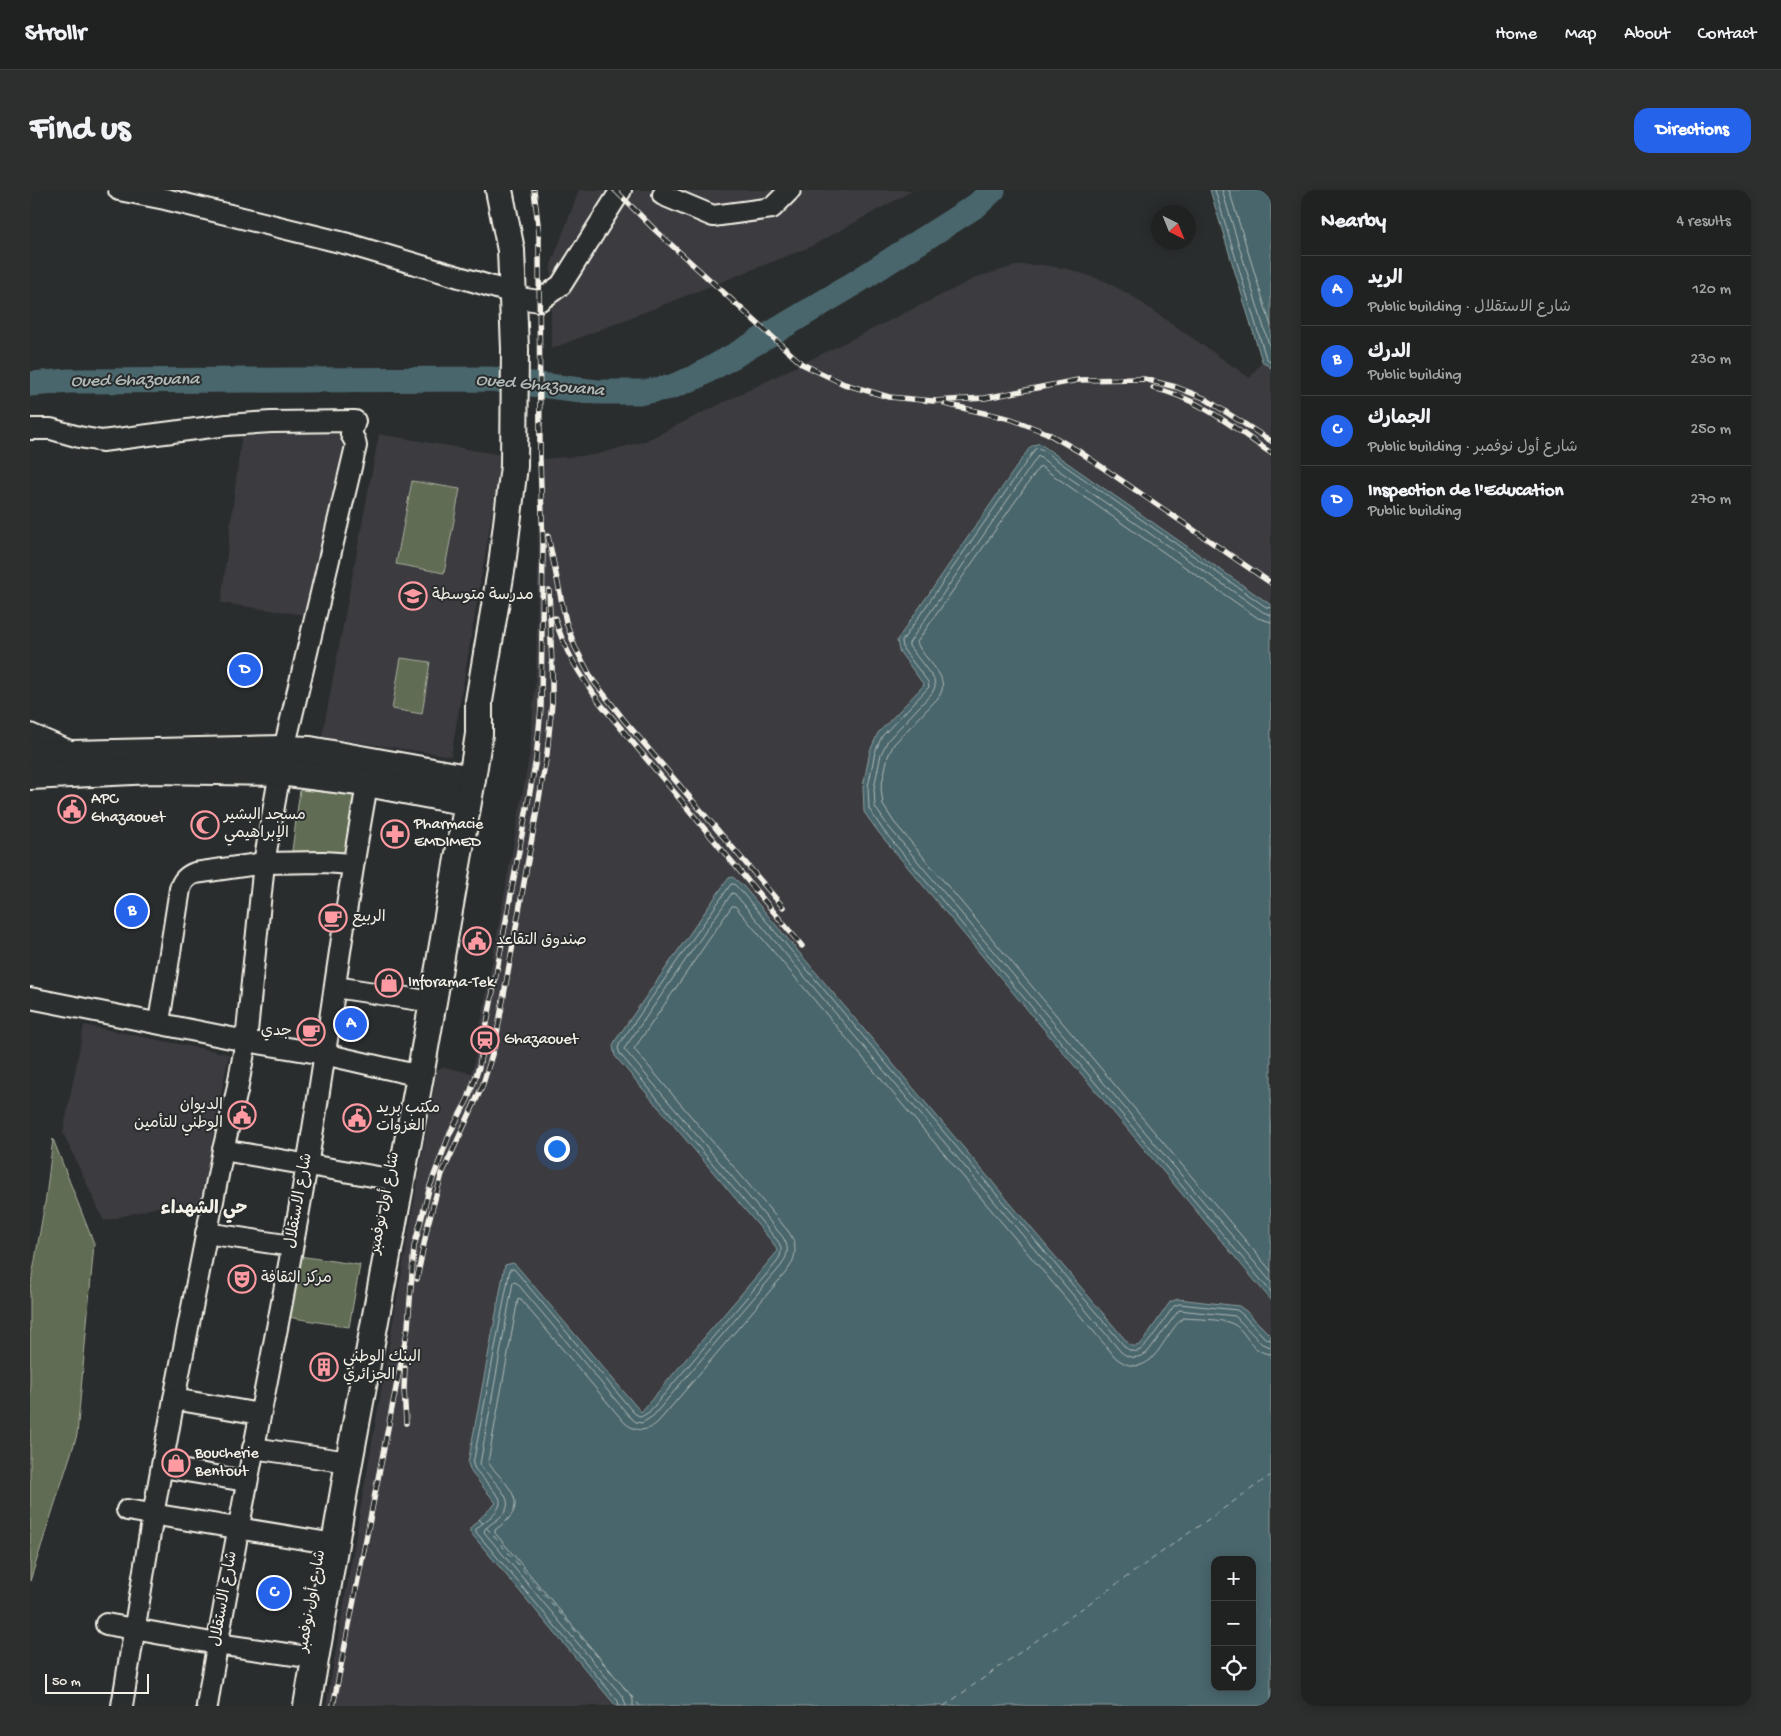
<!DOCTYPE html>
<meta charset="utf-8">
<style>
body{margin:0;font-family:"Gochi Hand","Playpen Sans Arabic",sans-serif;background:#2d2f2f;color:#f1f3f6}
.controls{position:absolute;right:15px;bottom:15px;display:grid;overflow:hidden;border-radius:10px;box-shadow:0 2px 12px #0003}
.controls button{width:45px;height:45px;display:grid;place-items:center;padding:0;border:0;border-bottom:1px solid #3d3f40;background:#202222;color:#f1f3f6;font:25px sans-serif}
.compass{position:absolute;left:1121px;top:15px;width:45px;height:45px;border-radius:50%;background:#202222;box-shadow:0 2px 12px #0003;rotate:137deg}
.scale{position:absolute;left:15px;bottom:12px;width:104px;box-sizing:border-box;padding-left:5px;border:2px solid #f4f1e8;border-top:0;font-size:14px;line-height:18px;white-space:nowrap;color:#f4f1e8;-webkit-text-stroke:4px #2a2d2e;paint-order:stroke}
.you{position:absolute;left:526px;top:958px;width:18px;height:18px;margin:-12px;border:4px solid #fff;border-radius:50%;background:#1a73e8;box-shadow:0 0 0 8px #1a73e833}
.badge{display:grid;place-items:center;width:32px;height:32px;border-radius:50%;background:#2563eb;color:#fff;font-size:16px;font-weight:700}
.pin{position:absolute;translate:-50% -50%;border:2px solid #fff;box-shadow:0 1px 5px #0006}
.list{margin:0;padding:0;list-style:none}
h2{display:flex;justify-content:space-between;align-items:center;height:65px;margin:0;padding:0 20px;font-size:21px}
h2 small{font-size:16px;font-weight:400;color:#a2a4a5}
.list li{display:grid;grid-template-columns:32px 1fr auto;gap:15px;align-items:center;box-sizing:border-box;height:70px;padding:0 20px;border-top:1px solid #3d3f40}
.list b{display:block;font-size:19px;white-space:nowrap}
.list p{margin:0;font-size:16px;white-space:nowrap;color:#a2a4a5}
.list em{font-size:16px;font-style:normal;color:#a2a4a5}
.icon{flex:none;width:28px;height:28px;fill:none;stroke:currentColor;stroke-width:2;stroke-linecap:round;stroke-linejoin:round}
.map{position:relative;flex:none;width:1241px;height:1516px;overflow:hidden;border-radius:15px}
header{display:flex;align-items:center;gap:30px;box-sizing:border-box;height:70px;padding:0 25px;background:#202222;border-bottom:1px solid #3d3f40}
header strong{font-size:24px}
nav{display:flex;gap:28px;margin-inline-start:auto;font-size:18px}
.intro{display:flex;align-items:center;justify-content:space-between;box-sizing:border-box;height:120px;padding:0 30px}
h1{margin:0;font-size:35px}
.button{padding:12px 22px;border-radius:15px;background:#2563eb;color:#fff;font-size:18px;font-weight:700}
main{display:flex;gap:30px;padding:0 30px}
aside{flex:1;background:#202222;border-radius:15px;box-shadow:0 2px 12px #0003}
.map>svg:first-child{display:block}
.built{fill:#3b3a3f}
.green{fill:#606c53;stroke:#aaae9e}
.water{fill:#49666c;stroke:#8d9e9e;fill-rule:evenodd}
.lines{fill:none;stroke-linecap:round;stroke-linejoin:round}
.shore{stroke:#b0b9b6;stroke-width:1}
.river{stroke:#49666c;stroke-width:25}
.ferry{stroke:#b0b9b6;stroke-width:1;stroke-dasharray:6 5;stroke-linecap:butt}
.minor-casing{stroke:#f4f1e8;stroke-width:24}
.major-casing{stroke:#f4f1e8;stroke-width:30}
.minor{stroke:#2a2d2e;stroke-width:20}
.major{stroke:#2a2d2e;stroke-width:26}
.rail-casing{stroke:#f4f1e8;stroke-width:5.5}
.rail{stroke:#2a2d2e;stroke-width:4;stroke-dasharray:11;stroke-linecap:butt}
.labels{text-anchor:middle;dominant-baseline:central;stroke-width:4;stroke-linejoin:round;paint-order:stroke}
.poi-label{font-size:16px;fill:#f4f1e8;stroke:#2a2d2e;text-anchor:start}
.street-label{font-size:16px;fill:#f4f1e8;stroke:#2a2d2e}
.water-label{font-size:18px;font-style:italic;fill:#b0b9b6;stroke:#2a2d2e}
.neighbourhood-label{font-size:18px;font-weight:bold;fill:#f4f1e8;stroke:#2a2d2e}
</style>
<header>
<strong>Strollr</strong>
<nav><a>Home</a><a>Map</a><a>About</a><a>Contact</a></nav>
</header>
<div class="intro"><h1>Find us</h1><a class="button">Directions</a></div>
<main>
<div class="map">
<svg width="1241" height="1516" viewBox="0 0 1241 1516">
<rect width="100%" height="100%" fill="#2a2d2e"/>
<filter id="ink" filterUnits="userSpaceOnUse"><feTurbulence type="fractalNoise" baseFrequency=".02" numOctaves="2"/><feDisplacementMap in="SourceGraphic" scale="10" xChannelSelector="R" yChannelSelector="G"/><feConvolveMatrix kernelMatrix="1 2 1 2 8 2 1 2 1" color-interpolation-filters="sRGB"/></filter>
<g filter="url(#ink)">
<g class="built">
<polygon points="549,0 884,0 780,57 521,159 521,75"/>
<polygon points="989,75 1013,75 1038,79 1075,91 1102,106 1220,188 1232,171 1241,178 1241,415 1013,255 1009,253 1004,254 999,257 867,450 869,461 894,495 848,543 834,622 849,643 1241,1110 1241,1146 1140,1112 1111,1154 1106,1157 1102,1157 1098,1153 714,697 699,688 583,856 585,866 743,1053 746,1058 747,1062 611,1222 486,1075 483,1073 466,1313 449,1329 440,1342 586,1516 296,1516 407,880 412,877 442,883 500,562 506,481 510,269 564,265 615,251 950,86"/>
<polygon points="322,239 282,426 191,413 212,241"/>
<polygon points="349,244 472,265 421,566 292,547"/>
<polygon points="54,835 199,864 169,1018 143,1013 74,1031 33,943"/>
</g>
<g class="green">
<polygon points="382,291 430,299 414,383 366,374"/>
<polygon points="371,468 400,472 392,524 362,519"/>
<polygon points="270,600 324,605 317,665 261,668"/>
<polygon points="23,949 64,1054 47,1245 0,1391 0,1099 16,1007"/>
<polygon points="269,1066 330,1075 319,1137 258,1127"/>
</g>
<g class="water">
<polygon points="1180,0 1241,0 1241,178 1232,171"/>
<polygon points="1009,253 1241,415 1241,1110 849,643 834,622 833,597 840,561 848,543 894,495 869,461 867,450 1000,257"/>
<path d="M703 687 714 697 1098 1153C1103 1157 1105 1157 1111 1154L1140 1112 1148 1109 1209 1116 1216 1121 1241 1146V1516H586L440 1342V1338L466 1313 441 1282 438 1273 475 1075 483 1073 486 1075 611 1222 747 1062 746 1058 743 1053 585 866 583 856 585 851 695 693 699 688ZM1185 1370H1222V1497H1185Z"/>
</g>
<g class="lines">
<g class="shore">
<polyline points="1185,0 1236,168 1241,172"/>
<polyline points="1192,0 1241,161"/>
<polyline points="1199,0 1241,136"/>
<polyline points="1241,418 1236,417 1011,259 1006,258 872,451 873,459 898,492 899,497 852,546 845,562 838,597 839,619 853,640 1241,1102"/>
<polyline points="1241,425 1233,422 1008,266 879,453 879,456 904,489 905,497 902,503 858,550 851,564 844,598 845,617 858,636 1241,1092"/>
<path d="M1241 432 1228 428 1010 276 887 452C893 471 924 486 908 508L864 554 858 566 851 598 853 615 864 632 1241 1081"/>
<path d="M589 1516 588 1511 446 1342V1339C455 1330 475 1320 469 1307L445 1279 443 1274 480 1079H484L604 1223 611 1227 619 1222 747 1072C752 1063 753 1058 747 1050L590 864 588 858 590 853 701 694H704L710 700 1095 1157C1100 1161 1104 1163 1110 1160 1118 1156 1137 1125 1144 1116L1149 1114 1207 1120 1213 1125 1236 1149 1241 1150"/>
<path d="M596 1516 593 1507 454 1342 455 1339C461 1333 472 1328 476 1320 484 1305 456 1286 450 1274L483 1092 487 1093 600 1227 606 1232 612 1233 623 1226 751 1076C758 1065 760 1057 752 1046L594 859 702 703 705 704 1091 1162C1100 1169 1107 1169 1117 1163L1149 1120 1205 1126 1232 1154 1241 1157"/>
<path d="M603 1516V1510L599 1503 465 1343V1340C470 1336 476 1332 480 1327 497 1306 467 1287 458 1272L488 1109 491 1110 594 1232C606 1243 618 1242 629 1231L757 1081C767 1067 768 1055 758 1041L604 859 702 716H705L1086 1168C1122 1195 1132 1145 1153 1128 1165 1129 1190 1129 1201 1133 1217 1139 1219 1163 1241 1164"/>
</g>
<polyline class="river" points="0,194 40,191 460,189 567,202 614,202 641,197 666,187 707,164 817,98 947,15 963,0"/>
<g class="ferry">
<polyline points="449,1329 610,1516"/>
<polyline points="914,1516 1241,1285"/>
</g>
<g class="minor-casing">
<g id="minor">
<polyline points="89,0 135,9 318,54 483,103"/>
<polyline points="633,5 683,26 742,18 760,0"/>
<polyline points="483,107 509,111 531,95 591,0"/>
<polyline points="0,239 21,239 49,247 72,251 197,235 241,232 325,231 321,244 325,251 326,256 254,559 234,673 216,851 207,901 193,960 144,1209 123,1325 92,1516"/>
<polyline points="0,544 42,562"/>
<polyline points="305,797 390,810"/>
<polyline points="0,808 216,851 294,864 390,886"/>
<path d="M129 832 150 699C152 691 157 686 165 683L234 673 293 672 323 674"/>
<polyline points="193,960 371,991"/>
<polyline points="176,1043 262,1056"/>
<polyline points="144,1209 230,1224"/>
<polyline points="223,1258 319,1272"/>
<polyline points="132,1277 216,1291"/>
<polyline points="97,1320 305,1354"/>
<polyline points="76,1434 187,1454 285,1468"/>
<path d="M177 1516C206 1335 246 1156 277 975 300 843 315 710 340 579"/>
</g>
</g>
<g class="major-casing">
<g id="major">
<polyline points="0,565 254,559 280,560 442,589"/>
<polyline points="0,586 123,580 250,582 337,593 437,612"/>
<polyline points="277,1516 319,1272 390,886 442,589 449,544 449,511 472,375 484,276 485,159 481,60 469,0"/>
</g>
</g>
<use href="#minor" class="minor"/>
<use href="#major" class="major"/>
<g class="rail-casing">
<g id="rail">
<polyline points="585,0 624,39 772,174 814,194 859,207 903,211 955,208 1048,190 1114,189 1146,197 1174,208 1241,251"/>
<path d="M1123 198C1167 207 1204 238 1241 263"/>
<polyline points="915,214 981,229 1017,243 1050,262 1241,393"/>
<polyline points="518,346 536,432 545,457 562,489 594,530 753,717"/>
<path d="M525 428C534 461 551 486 570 513L772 756"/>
<polyline points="387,1089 398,1034 412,984 452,897 465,855 517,564 522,513 522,477 519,400"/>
<polyline points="375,1178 374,1198 376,1233"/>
<polyline points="303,1516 378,1137 384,1057 400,996 420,943 438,909 449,877 506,569 511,518 513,355 510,269 509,43 504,0"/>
</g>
</g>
<use href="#rail" class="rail"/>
</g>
</g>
<defs>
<g id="school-ring" transform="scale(1.4375)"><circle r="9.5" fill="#2a2d2e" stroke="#ff9aa2" stroke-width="1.5"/><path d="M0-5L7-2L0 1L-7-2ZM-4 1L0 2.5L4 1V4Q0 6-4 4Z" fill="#ff9aa2"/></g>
<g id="civic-ring" transform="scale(1.4375)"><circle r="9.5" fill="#2a2d2e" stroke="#ff9aa2" stroke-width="1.5"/><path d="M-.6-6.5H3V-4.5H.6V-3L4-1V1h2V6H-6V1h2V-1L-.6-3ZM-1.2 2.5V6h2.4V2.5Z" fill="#ff9aa2"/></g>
<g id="mosque-ring" transform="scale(1.4375)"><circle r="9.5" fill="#2a2d2e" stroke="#ff9aa2" stroke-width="1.5"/><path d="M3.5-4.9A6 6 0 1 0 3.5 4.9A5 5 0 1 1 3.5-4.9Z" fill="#ff9aa2"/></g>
<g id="pharmacy-ring" transform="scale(1.4375)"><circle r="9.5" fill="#2a2d2e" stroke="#ff9aa2" stroke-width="1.5"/><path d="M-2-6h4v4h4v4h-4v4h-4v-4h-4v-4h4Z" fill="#ff9aa2"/></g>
<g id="cafe-ring" transform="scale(1.4375)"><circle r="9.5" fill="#2a2d2e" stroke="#ff9aa2" stroke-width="1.5"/><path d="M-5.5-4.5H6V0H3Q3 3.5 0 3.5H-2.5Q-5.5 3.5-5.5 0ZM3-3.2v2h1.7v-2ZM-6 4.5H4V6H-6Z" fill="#ff9aa2"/></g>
<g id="shop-ring" transform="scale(1.4375)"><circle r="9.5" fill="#2a2d2e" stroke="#ff9aa2" stroke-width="1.5"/><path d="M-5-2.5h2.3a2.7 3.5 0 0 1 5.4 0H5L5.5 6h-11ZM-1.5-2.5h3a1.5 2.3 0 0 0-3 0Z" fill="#ff9aa2"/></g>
<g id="station-ring" transform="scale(1.4375)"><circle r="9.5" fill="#2a2d2e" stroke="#ff9aa2" stroke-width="1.5"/><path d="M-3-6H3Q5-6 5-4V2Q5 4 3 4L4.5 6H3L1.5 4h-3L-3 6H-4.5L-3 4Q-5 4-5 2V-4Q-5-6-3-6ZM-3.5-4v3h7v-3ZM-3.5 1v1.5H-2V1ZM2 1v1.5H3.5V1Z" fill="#ff9aa2"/></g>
<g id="theatre-ring" transform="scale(1.4375)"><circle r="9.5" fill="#2a2d2e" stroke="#ff9aa2" stroke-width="1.5"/><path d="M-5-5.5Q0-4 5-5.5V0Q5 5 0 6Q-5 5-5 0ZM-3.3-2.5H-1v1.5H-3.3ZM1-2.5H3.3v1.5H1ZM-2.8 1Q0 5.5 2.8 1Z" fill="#ff9aa2"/></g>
<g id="building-ring" transform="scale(1.4375)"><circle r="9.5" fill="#2a2d2e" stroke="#ff9aa2" stroke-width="1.5"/><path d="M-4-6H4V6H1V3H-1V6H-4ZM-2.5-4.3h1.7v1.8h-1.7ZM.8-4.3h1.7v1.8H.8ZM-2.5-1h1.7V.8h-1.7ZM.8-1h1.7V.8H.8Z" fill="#ff9aa2"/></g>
</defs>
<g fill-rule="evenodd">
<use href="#school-ring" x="383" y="406"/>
<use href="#civic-ring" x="42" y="619"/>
<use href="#mosque-ring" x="175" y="635"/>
<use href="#pharmacy-ring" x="365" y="644"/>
<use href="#cafe-ring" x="303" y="728"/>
<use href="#civic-ring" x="447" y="751"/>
<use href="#shop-ring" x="359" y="793"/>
<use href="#cafe-ring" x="281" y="842"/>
<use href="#station-ring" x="455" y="850"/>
<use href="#civic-ring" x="212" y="925"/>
<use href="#civic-ring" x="327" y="928"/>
<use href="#theatre-ring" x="212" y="1089"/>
<use href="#building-ring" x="294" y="1177"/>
<use href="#shop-ring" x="146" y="1273"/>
</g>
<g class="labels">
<g class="poi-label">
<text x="402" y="406">مدرسة متوسطة</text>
<text x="61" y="610">APC<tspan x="61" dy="18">Ghazaouet</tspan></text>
<text x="194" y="626">مسجد البشير<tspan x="194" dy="18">الإبراهيمي</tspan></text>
<text x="384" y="635">Pharmacie<tspan x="384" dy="18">EMDIMED</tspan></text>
<text x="322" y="728">الربيع</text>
<text x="466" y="751">صندوق التقاعد</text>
<text x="378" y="793">Inforama-Tek</text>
<text x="262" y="842" text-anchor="end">جدي</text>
<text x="474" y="850">Ghazaouet</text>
<text x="193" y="916" text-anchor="end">الديوان<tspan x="193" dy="18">الوطني للتأمين</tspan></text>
<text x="346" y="919">مكتب بريد<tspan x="346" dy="18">الغزوات</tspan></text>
<text x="231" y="1089">مركز الثقافة</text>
<text x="313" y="1168">البنك الوطني<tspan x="313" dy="18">الجزائري</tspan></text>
<text x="165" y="1264">Boucherie<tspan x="165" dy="18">Bentout</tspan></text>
</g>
<g class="street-label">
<text transform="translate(270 1011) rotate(-80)">شارع الاستقلال</text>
<text transform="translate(356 1013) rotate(-79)">شارع أول نوفمبر</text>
<text transform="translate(195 1409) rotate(-80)">شارع الاستقلال</text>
<text transform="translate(283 1411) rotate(-80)">شارع أول نوفمبر</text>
</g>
<g class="water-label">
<text transform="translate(105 191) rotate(-1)">Oued Ghazouana</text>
<text transform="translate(510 196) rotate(5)">Oued Ghazouana</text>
</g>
<g class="neighbourhood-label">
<text x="174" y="1019">حي الشهداء</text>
</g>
</g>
</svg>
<div class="controls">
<button>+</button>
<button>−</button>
<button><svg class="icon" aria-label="locate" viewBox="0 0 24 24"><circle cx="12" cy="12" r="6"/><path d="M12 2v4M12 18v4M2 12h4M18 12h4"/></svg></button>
</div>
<svg class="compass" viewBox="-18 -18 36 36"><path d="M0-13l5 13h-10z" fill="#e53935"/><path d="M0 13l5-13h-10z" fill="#a2a4a5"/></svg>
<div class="scale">50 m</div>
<div class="you"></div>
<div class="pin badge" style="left:321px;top:834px">A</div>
<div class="pin badge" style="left:102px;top:721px">B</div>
<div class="pin badge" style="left:244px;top:1403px">C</div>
<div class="pin badge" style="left:215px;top:480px">D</div>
</div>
<aside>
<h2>Nearby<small>4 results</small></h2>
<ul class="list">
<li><span class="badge">A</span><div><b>الريد</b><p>Public building · شارع الاستقلال</p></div><em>120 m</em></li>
<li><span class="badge">B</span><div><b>الدرك</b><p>Public building</p></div><em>230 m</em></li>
<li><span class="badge">C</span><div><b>الجمارك</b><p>Public building · شارع أول نوفمبر</p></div><em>250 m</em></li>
<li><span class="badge">D</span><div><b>Inspection de l'Education</b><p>Public building</p></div><em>270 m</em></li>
</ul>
</aside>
</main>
